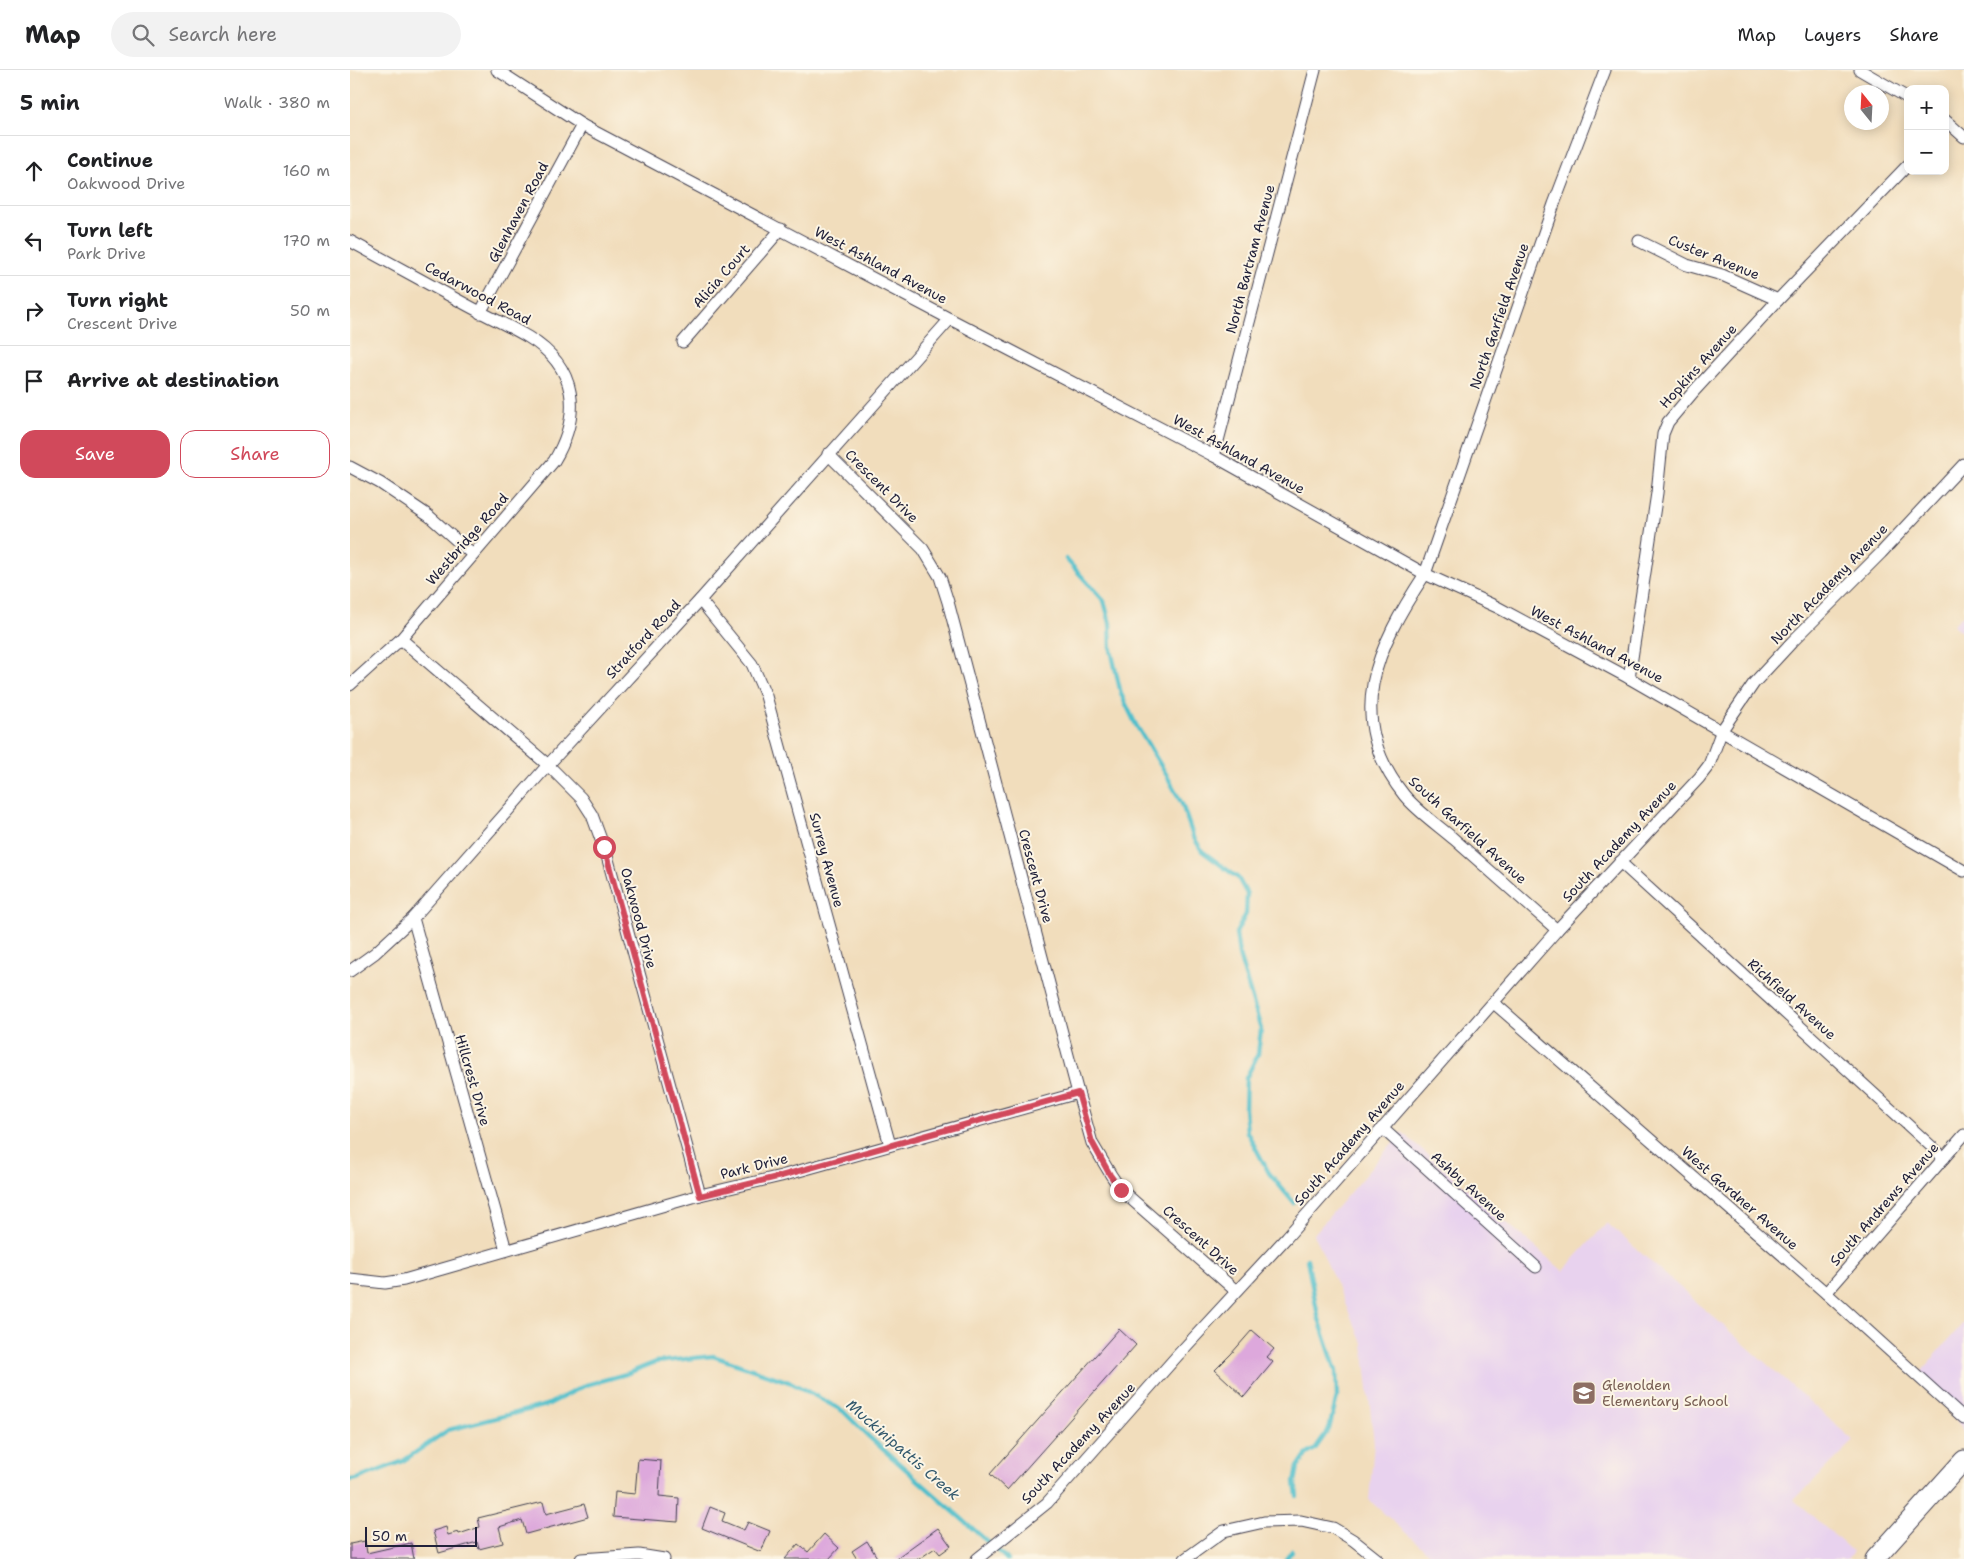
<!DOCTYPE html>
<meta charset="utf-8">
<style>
body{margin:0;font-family:"Shantell Sans",sans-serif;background:#f2f2f2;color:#202124}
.controls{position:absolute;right:15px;top:15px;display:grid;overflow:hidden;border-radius:10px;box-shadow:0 2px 12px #0003}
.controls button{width:45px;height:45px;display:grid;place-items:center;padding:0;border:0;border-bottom:1px solid #e0e0e0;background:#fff;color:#202124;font:25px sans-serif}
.compass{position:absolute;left:1494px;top:15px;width:45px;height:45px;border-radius:50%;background:#fff;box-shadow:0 2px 12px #0003;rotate:342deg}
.scale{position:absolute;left:15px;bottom:12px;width:112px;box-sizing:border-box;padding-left:5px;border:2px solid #22223b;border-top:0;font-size:14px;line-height:18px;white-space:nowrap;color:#22223b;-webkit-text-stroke:4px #fcf5e5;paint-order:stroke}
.stop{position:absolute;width:15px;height:15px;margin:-11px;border:4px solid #d1495b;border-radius:50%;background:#fff}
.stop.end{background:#d1495b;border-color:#fff;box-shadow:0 1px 5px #0008}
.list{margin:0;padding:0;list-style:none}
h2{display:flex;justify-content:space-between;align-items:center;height:65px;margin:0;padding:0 20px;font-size:21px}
h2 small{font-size:16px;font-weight:400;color:#757577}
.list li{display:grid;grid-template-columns:32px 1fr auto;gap:15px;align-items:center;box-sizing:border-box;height:70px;padding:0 20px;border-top:1px solid #e0e0e0}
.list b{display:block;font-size:19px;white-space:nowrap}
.list p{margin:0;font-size:16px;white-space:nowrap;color:#757577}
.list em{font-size:16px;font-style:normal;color:#757577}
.actions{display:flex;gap:10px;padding:15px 20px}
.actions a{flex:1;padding:11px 0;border:1px solid #d1495b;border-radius:15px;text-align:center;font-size:18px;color:#d1495b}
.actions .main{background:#d1495b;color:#fff}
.icon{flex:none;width:28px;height:28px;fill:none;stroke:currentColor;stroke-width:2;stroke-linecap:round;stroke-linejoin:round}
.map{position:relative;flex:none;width:1614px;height:1489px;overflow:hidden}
header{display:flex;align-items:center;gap:30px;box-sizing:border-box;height:70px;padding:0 25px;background:#fff;border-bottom:1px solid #e0e0e0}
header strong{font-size:24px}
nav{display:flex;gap:28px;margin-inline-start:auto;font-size:18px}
.search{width:350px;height:45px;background:#f2f2f2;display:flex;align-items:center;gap:12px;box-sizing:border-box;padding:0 18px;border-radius:28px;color:#757577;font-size:19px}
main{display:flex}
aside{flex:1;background:#fff}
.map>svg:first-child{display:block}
.built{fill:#e8d2ee}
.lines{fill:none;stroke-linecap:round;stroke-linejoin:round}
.stream{stroke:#52bfcb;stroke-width:4.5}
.building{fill:#dda8dc}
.minor-casing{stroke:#413e4e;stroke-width:13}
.primary-casing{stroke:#413e4e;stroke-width:21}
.minor{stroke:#fff;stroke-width:11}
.primary{stroke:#fff;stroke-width:19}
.route{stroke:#d1495b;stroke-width:6}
.labels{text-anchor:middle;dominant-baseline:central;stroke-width:4;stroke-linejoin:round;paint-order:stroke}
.street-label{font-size:14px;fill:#22223b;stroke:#fcf5e5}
.education-label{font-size:14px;fill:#785e54;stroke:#fcf5e5;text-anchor:start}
.water-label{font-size:15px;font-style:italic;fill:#33596d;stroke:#fcf5e5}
</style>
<header>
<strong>Map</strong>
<div class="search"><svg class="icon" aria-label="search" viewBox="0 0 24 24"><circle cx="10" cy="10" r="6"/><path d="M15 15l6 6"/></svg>Search here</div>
<nav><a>Map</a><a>Layers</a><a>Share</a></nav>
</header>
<main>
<aside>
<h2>5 min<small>Walk · 380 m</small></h2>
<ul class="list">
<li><svg class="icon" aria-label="ahead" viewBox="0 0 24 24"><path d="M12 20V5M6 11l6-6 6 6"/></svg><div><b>Continue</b><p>Oakwood Drive</p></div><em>160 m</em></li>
<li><svg class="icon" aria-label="left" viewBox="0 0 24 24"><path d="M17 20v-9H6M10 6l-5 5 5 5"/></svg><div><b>Turn left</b><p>Park Drive</p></div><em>170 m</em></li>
<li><svg class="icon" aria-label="right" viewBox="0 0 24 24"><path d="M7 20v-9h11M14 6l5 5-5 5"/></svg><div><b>Turn right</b><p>Crescent Drive</p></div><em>50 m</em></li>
<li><svg class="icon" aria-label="arrive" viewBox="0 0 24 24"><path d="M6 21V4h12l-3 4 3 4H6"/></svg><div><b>Arrive at destination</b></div></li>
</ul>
<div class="actions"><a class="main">Save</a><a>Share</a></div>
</aside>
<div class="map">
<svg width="1614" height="1489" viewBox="0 0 1614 1489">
<rect width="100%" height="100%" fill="#fcf5e5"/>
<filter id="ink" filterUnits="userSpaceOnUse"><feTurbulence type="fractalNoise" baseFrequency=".02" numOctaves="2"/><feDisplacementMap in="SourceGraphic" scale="10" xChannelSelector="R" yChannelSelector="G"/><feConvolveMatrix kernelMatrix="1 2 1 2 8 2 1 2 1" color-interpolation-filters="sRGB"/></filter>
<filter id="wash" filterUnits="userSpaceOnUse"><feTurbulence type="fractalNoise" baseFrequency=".0096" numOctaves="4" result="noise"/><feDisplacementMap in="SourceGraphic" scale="20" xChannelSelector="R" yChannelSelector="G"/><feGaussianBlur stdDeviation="1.12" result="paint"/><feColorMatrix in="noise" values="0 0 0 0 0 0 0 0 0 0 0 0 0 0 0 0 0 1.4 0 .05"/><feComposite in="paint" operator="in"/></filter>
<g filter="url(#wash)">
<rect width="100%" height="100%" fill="#f1ddbc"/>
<g class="built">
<polygon points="1614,544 1614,564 1603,555"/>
<polygon points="1052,1062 1213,1201 1257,1153 1504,1371 1444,1430 1503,1482 1497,1489 1085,1489 1019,1430 1024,1373 1013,1274 964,1164"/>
<polygon points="1614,1252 1614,1363 1572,1301"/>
</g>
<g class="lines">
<g class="stream">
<polyline points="716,489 754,531 760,553 761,580 771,624 786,655 816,704 832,734 843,766 852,781 888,808 897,824 896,844 886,863 889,885 911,959 908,984 896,1008 895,1039 897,1062 919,1103 944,1133"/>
<polyline points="0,1410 7,1409 53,1391 98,1360 197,1335 236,1315 276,1304 306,1292 363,1286 442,1313 493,1341 517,1365 657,1489"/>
<polyline points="947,1426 945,1412 948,1397 956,1385 965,1379 979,1359 987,1327 986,1301 968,1246 957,1189"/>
<polyline points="936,1489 942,1481"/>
</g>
</g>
<g id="blocks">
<g class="building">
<polygon points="769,1259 786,1275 657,1420 640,1404"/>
<polygon points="902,1260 924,1279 917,1287 923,1292 894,1327 865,1300 881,1284"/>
<polygon points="288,1389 311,1391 309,1426 329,1428 328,1452 263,1447 265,1422 285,1424"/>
<polygon points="193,1432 196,1444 234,1434 238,1447 176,1464 172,1450 149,1457 153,1473 129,1479 127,1472 89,1483 83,1461 96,1457 98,1465 108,1462 109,1464 130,1457 128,1448"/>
<polygon points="360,1437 375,1443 372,1451 394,1460 398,1452 420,1461 411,1482 352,1458"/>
<polygon points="588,1458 601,1476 590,1484 585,1478 569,1489 545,1489"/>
<polygon points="474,1464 489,1478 479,1489 435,1489 448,1474 458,1482"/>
<polygon points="15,1471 17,1483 61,1473 64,1489 0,1489 0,1474"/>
<polygon points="517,1471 528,1489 507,1489 502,1481"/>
</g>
</g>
</g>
<g filter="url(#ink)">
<use href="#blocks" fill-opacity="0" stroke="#413e4e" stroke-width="1"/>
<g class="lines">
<g class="minor-casing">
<g id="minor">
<polyline points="147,0 232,55 600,249 864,386 1075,504 1147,537 1279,608 1614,801"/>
<polyline points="1510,0 1558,28"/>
<polyline points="1595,50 1614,67"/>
<path d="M0 171C39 192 78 214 117 235 137 246 158 255 178 267 228 297 232 344 204 391L51 569 0 615"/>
<polyline points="1289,171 1337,195 1372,205 1428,230"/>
<polyline points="130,243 232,55"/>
<polyline points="333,272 431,159"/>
<polyline points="478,384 573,479 590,507 598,532 728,1023 742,1073 761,1105 771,1120 886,1221"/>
<polyline points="864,386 965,0"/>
<polyline points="0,397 30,413 79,446 123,485"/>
<polyline points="350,530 402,594 416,626 540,1075"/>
<polyline points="51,569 198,695 231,728 242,745 257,786 350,1125"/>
<polyline points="1279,608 1307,423 1313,364 1318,352 1345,320 1428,230 1558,95"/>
<polyline points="1270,792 1594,1088"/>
<polyline points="63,848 156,1180"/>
<path d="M1207 860C1173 830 1139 800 1105 770 1089 756 1068 742 1054 725 992 647 1027 577 1075 504L1204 134 1255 0"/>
<polyline points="0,901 25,883 63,848 198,695 350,530 600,249"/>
<polyline points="1144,933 1476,1223 1614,1348"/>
<polyline points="1032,1058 1186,1197"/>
<polyline points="0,1209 35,1213 54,1210 350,1125 431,1106 728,1023"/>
<polyline points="1476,1223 1614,1065"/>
<polyline points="231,1489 289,1485 314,1489"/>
<polyline points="627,1489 697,1433 827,1286 937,1167 1207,860 1349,708 1359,695 1372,660 1404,613 1442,572 1531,483 1614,394"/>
<polyline points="835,1489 874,1461 914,1452 951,1451 983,1458 1003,1470 1027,1489"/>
</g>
</g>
<g class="primary-casing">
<polyline id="primary" points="1525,1489 1614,1390"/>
</g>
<use href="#minor" class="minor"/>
<use href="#primary" class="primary"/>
</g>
</g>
<g class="lines" filter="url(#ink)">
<polyline class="route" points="254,777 350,1126 431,1106 728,1023 742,1072 760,1105 771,1120"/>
</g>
<defs>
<g id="school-square" transform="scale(1.25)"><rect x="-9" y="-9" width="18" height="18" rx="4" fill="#8d6e63" stroke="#fcf5e5"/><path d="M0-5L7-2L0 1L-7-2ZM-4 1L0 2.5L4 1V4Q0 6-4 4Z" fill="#fff"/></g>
</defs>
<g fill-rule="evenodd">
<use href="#school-square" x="1234" y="1323"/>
</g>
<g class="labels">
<g class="street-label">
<text transform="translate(168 142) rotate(-62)">Glenhaven Road</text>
<text transform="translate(1364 187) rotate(22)">Custer Avenue</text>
<text transform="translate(900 189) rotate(-75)">North Bartram Avenue</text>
<text transform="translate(531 195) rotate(28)">West Ashland Avenue</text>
<text transform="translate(371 206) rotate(-49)">Alicia Court</text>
<text transform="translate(128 223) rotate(28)">Cedarwood Road</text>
<text transform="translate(1149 246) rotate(-71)">North Garfield Avenue</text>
<text transform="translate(1348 296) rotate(-48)">Hopkins Avenue</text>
<text transform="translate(889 384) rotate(29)">West Ashland Avenue</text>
<text transform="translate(532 416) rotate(45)">Crescent Drive</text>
<text transform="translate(117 469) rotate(-49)">Westbridge Road</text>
<text transform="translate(1479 514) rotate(-46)">North Academy Avenue</text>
<text transform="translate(293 569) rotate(-47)">Stratford Road</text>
<text transform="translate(1247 574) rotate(28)">West Ashland Avenue</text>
<text transform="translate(1118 760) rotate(42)">South Garfield Avenue</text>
<text transform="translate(1269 771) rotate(-47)">South Academy Avenue</text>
<text transform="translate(477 790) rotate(75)">Surrey Avenue</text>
<text transform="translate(686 806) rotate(75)">Crescent Drive</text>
<text transform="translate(289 848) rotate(75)">Oakwood Drive</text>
<text transform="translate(1442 929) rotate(42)">Richfield Avenue</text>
<text transform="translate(123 1010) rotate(74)">Hillcrest Drive</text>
<text transform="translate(999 1073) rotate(-49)">South Academy Avenue</text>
<text transform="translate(404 1096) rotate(-14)">Park Drive</text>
<text transform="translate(1119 1116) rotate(42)">Ashby Avenue</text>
<text transform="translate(1390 1128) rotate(41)">West Gardner Avenue</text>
<text transform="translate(1534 1134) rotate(-49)">South Andrews Avenue</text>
<text transform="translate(851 1170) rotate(42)">Crescent Drive</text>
<text transform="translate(728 1373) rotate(-47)">South Academy Avenue</text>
</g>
<g class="education-label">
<text x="1252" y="1315">Glenolden<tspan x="1252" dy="16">Elementary School</tspan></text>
</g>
<g class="water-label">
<text transform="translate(553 1380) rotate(41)">Muckinipattis Creek</text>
</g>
</g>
</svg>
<div class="controls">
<button>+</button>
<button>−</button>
</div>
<svg class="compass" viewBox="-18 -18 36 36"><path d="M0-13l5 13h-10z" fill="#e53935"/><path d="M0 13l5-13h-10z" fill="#757577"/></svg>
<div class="scale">50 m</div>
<div class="stop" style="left:254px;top:777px"></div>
<div class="stop end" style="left:771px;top:1120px"></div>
</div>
</main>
